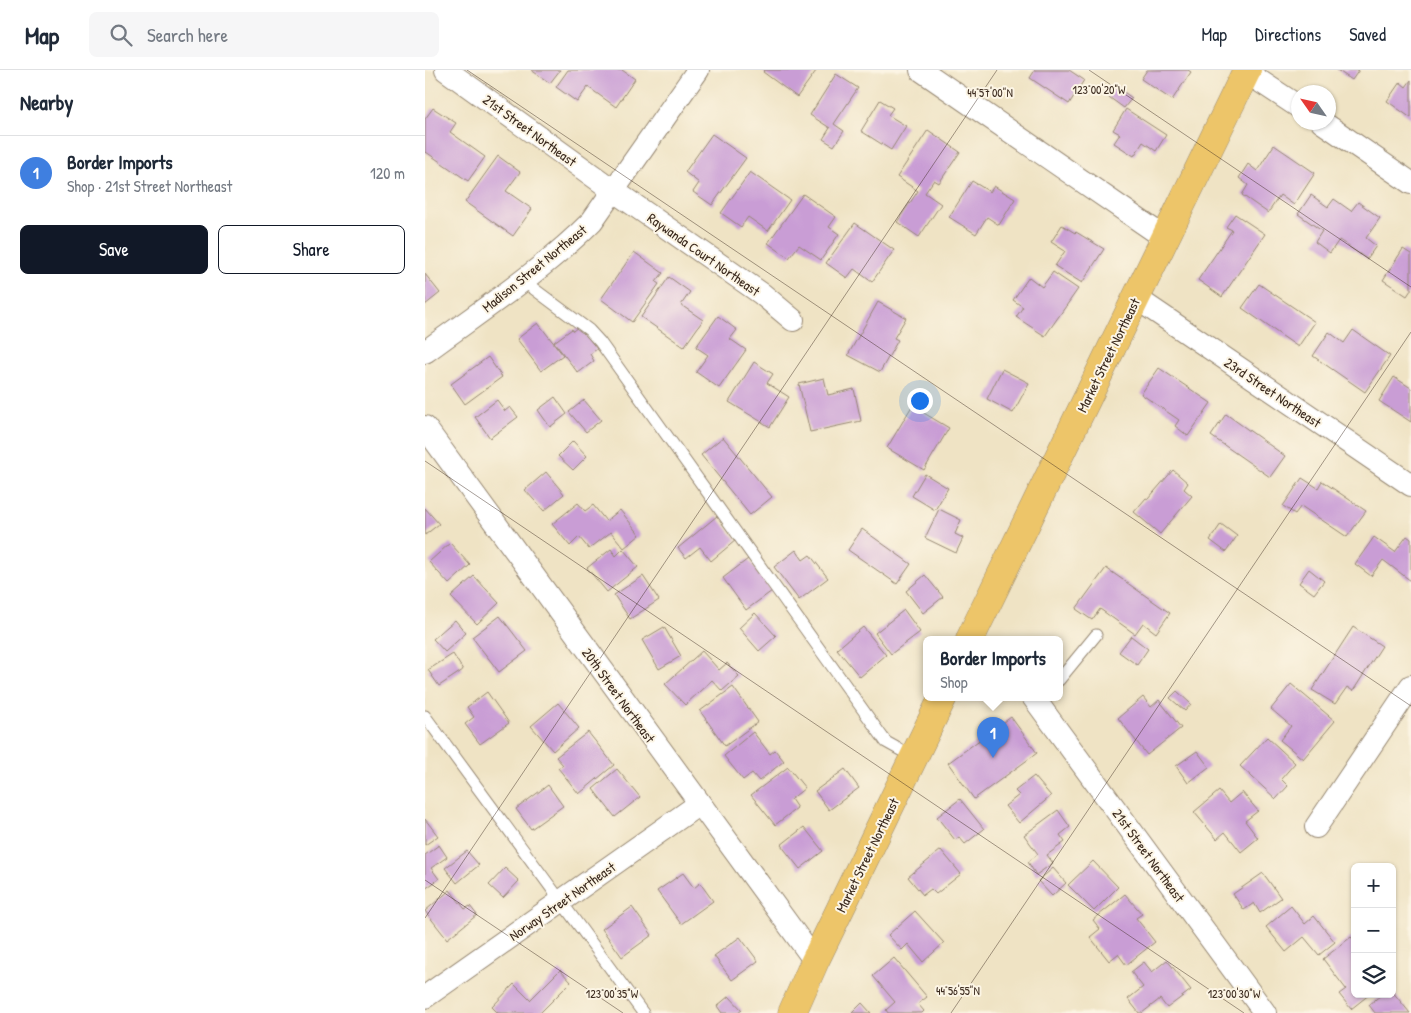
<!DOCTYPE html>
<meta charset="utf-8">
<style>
body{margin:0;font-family:"Patrick Hand",sans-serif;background:#f6f6f7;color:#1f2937}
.controls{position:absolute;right:15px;bottom:15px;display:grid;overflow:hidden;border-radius:8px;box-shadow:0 1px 4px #0004}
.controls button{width:45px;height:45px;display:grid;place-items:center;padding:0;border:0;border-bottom:1px solid #e0e1e3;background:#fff;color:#1f2937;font:25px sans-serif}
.compass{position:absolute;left:866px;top:15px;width:45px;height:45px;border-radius:50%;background:#fff;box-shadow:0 1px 4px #0004;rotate:304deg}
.you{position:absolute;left:494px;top:330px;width:18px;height:18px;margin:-12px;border:4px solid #fff;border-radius:50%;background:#1a73e8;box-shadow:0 0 0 8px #1a73e833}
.badge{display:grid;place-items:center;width:32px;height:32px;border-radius:50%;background:#111827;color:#fff;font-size:16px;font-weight:700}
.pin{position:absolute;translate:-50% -41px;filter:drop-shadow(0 1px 2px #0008)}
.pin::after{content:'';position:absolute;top:26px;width:18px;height:15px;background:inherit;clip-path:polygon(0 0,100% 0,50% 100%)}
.popup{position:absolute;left:498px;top:566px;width:140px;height:65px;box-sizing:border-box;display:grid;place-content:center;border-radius:8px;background:#fff;filter:drop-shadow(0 1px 4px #0005);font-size:16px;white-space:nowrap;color:#747a83}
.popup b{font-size:19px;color:#1f2937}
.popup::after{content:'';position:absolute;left:50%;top:100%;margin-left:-10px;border:10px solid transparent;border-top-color:#fff}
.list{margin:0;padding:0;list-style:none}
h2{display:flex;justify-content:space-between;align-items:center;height:65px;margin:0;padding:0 20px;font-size:21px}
h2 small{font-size:16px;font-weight:400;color:#747a83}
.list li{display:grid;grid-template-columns:32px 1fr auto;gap:15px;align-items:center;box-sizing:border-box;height:75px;padding:0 20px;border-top:1px solid #e0e1e3}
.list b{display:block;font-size:19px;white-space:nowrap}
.list p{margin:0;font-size:16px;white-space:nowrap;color:#747a83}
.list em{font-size:16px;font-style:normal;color:#747a83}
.actions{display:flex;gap:10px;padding:15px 20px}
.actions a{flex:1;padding:11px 0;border:1px solid #111827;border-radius:8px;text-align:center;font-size:18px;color:#111827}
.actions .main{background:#111827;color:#fff}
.icon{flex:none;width:28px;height:28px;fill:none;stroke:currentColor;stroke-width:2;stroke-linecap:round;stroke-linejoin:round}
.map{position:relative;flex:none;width:986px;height:943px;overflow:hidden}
header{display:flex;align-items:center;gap:30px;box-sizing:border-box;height:70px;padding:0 25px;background:#fff;border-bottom:1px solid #e0e1e3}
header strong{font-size:24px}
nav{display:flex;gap:28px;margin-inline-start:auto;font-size:18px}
.search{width:350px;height:45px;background:#f6f6f7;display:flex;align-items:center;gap:12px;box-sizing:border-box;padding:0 18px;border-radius:8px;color:#747a83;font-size:19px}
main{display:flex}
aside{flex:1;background:#fff}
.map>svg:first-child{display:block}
.building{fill:#c99dd5}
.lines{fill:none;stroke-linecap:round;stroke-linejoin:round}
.service-casing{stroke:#958671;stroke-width:13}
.minor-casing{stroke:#958671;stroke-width:24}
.primary-casing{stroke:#958671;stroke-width:29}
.service{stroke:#fff;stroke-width:11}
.minor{stroke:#fff;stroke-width:22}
.primary{stroke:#edc569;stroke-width:28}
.ticks{fill:none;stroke:#3b2a1e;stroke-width:1;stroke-opacity:0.45}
.labels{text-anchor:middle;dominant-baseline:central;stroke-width:4;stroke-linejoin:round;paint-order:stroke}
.street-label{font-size:14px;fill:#3b2a1e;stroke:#fcf5e5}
.ticks-label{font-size:12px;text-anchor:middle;fill:#3b2a1e;stroke:#fcf5e5;stroke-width:4;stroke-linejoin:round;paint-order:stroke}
</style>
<header>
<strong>Map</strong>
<div class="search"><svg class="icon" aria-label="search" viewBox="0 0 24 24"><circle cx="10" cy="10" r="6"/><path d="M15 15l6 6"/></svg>Search here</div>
<nav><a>Map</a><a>Directions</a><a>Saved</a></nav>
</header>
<main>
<aside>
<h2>Nearby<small></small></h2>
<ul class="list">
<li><span class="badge" style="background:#3f7fe0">1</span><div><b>Border Imports</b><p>Shop · 21st Street Northeast</p></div><em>120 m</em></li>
</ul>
<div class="actions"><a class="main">Save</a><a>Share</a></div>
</aside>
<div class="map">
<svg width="986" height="943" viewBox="0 0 986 943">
<rect width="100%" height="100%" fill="#fcf5e5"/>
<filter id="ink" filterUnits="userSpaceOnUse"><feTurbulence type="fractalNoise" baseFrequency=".02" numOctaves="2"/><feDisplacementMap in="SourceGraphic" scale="10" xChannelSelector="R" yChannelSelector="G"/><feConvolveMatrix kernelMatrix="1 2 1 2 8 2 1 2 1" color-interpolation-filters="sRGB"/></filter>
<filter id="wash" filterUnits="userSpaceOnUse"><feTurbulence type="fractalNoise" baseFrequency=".0096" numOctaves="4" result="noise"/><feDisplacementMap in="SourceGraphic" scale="20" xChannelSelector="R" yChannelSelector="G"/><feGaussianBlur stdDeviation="1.12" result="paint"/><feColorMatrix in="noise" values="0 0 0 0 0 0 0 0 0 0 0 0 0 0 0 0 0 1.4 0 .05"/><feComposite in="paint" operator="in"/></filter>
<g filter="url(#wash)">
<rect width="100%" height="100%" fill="#efe3c4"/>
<g id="blocks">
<g class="building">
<polygon points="106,0 135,0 125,13"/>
<polygon points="143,0 197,0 210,9 191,37 163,17 152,32 131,17"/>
<polygon points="340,0 390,0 391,1 372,27 338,2"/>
<polygon points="610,0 644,0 659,10 644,34 605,8"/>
<polygon points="722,0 763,0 766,2 747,30 716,9"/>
<polygon points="912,0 934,0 927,10"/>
<polygon points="411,4 433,18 409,54 419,61 409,76 398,69 405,58 385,45"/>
<polygon points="986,10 986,48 962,31 975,12 981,17"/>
<polygon points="689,15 707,28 699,38 681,25"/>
<polygon points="455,30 468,38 463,45 481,56 466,80 436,61"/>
<polygon points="8,38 31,53 25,62 60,87 43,111 1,82 0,83 0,49"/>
<polygon points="701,39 741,65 731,81 718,72 709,86 689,73 695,64 688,60"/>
<polygon points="503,60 535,82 514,113 509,110 500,123 516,134 494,167 472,152 493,121 472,107"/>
<polygon points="287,64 321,88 287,135 268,122 274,113 260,102"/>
<polygon points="849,75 890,103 869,135 855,125 843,143 817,125 823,115 814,108 823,94 832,101"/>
<polygon points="73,86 95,102 81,121 107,139 88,166 40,132"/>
<polygon points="325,102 365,130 343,161 323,147 316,157 296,143"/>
<polygon points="547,111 565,122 569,116 590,129 574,155 562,147 551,164 524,147"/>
<polygon points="378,124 411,147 404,157 414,164 396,190 374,175 364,188 343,173"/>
<polygon points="886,125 903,137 909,129 926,141 933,132 955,148 941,168 951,176 942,189 914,170 905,183 890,172 897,161 873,144"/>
<polygon points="810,144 840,164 797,227 773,210 807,160 801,157"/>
<polygon points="430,153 469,180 447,212 429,199 422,208 401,193"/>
<polygon points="637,155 650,163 651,162 679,179 657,213 630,196 640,181 626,172"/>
<polygon points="978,179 986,184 986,220 982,226 958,210"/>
<polygon points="209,182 238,203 231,212 234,214 207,252 176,229"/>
<polygon points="628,202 653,219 620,266 591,247 598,237 588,230 604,207 617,217"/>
<polygon points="0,204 15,223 0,235"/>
<polygon points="244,207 265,222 256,235 278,250 259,277 216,247"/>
<polygon points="834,214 890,252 873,277 817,238"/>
<polygon points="453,232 481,248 469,268 473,270 455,302 423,285"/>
<polygon points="293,246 312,260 305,269 321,280 294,318 271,302 283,285 271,277"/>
<polygon points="113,253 138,285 116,301 92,269"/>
<polygon points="154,256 172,279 165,284 169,291 153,303 129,272 147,259 148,261"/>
<polygon points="928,260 965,286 940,322 888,286 904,262 919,273"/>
<polygon points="63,287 77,307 40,334 26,314"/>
<polygon points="329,292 348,304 342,313 364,327 345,357 304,332"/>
<polygon points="734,298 786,333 763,366 750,356 754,350 716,324"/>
<polygon points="577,299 604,313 588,343 562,329"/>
<polygon points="969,307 986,318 986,352 954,331"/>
<polygon points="399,308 403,325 429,319 436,351 385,362 374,314"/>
<polygon points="130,327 142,344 125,357 113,340"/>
<polygon points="72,330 80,341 85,337 93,347 65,368 50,347"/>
<polygon points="159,330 176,350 161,362 144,342"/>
<polygon points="487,336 524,358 499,400 462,378"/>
<polygon points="801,344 860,386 845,407 786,366"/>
<polygon points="298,367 347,427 325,445 276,385"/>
<polygon points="148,371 162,386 148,400 133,386"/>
<polygon points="748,400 763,413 759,419 767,426 735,464 709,442 721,428 723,429"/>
<polygon points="121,402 139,424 119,441 100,420"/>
<polygon points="500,404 523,418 510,440 487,426"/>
<polygon points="877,408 893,418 897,411 941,441 922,467 876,436 870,444 858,436"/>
<polygon points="153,433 160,441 168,435 181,451 195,440 215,465 199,478 186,462 164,479 154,467 145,476 127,454"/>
<polygon points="0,438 14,454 0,465"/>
<polygon points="514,439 536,450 530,464 538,468 531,483 500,468"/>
<polygon points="292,446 311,470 286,491 275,477 261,488 253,478"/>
<polygon points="796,454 812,466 801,482 785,470"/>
<polygon points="437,459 486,494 472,514 423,480"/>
<polygon points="982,466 986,469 986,511 958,490 946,506 930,494 949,467 970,482"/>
<polygon points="25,473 45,495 24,514 4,492"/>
<polygon points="186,479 191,486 198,479 213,497 182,522 162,498"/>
<polygon points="371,480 378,490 385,485 403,508 374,530 349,497"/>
<polygon points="323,489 347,521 321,540 298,508"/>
<polygon points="681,498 745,543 731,563 718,553 710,564 675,539 667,550 651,539"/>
<polygon points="884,499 899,511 889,524 874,513"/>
<polygon points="500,505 518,527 498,543 481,521"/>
<polygon points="49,506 74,533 52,554 26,527"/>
<polygon points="218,506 234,530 205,549 189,525"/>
<polygon points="479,540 495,562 466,584 450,563"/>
<polygon points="330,543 351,566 334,581 314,558"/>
<polygon points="75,546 102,581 74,602 47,567"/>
<polygon points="30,550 41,563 20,582 8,569"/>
<polygon points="239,557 256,586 234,599 217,570"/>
<polygon points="438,557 461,585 435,607 412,579"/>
<polygon points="928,557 957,576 928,621 922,617 910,634 887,620"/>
<polygon points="706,566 723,579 712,595 694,582"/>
<polygon points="277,581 294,600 302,593 314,606 297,621 287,610 260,635 240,614"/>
<polygon points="28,584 38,600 14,616 3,600"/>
<polygon points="866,614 910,651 878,689 855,670 866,656 846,639"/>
<polygon points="308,617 333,652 300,676 275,641"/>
<polygon points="752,621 766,634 760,641 745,628"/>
<polygon points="62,622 84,653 55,674 40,654 49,647 42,637"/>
<polygon points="718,627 726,637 734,630 756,658 722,685 693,648"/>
<polygon points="133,633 154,658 128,681 106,656"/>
<polygon points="586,647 612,683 549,729 523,693"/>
<polygon points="163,662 189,695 154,724 133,698 138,695 131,687"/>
<polygon points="328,662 345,684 350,680 359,691 334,711 327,703 318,710 299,686"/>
<polygon points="842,667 870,693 856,709 863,716 851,729 815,696"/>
<polygon points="772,681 784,697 763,713 751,696"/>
<polygon points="363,697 380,718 366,729 372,738 350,755 326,725"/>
<polygon points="192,699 215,727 190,747 168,719"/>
<polygon points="420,699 434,718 404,740 390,721"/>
<polygon points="609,706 626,726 594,753 580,736 594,725 590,721"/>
<polygon points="123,715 138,736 106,759 91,739"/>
<polygon points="794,721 804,733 817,722 833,741 820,751 833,768 816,782 800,762 792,769 769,742"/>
<polygon points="535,729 559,759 540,774 534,767 530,770 512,747"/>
<polygon points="633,740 645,757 635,765 640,772 622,785 628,793 611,805 603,792 613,784 599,765"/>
<polygon points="0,749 13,766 0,775"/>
<polygon points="379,757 398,781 375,799 356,775"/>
<polygon points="14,775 22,787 6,798 14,809 0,819 0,785"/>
<polygon points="516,780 536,804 511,824 506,819 498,825 483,807"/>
<polygon points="42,781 54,795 32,813 20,798"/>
<polygon points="668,791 693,817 669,841 643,815"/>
<polygon points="80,798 94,811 78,828 64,815"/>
<polygon points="628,798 641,813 627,826 613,811"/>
<polygon points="258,803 269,818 275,813 288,831 256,854 232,821"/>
<polygon points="838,803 856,828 835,843 829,833 819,840 808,824"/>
<polygon points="25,820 40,839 45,836 52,845 22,869 0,841"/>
<polygon points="700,824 717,844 711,848 730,872 701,895 693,884 684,891 665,867 675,859 668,850"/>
<polygon points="866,836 880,854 889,846 910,872 894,885 879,867 861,882 841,857"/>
<polygon points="207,837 227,865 197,887 177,859"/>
<polygon points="490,841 519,873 498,892 483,874 477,880 463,865"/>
<polygon points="315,867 333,891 307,910 289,886"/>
<polygon points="926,867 930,871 930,924 945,924 926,939 914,924 921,919 898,889"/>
<polygon points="469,888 502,927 493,934 499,941 497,943 463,943 461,940 470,932 448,906"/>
<polygon points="742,890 766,920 742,938 735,929 717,943 714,943 703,929 718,917 706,902 719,892 727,902"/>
<polygon points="135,900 146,912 115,943 73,943 67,937 89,914 105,930"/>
<polygon points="967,921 985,943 950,943 944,935 957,924 967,924"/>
<polygon points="304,926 317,940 313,943 297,943 292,936"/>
<polygon points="437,933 446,943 427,943"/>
</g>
</g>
</g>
<g filter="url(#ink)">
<use href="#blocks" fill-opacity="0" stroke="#958671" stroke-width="1"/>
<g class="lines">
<g class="service-casing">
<g id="service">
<polyline points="97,210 164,260 175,272 461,672 488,687"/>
<polyline points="634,610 671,565"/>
<polyline points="0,646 218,943"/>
</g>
</g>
<g class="minor-casing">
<g id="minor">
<polyline points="21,0 189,121 337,224 368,250"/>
<polyline points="496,0 740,168"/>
<polyline points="821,2 874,37"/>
<polyline points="897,52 986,113"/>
<polyline points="711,228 986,415"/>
<path d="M0 282C57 240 117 201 167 151L273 0"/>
<polyline points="0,357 390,891"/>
<polyline points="608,627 840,943"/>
<polyline points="891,757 986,616"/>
<polyline points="0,927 274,734"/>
</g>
</g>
<g class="primary-casing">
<g id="primary">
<polyline points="545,569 822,0"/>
<polyline points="367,943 390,891 518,627"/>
</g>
</g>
<use href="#service" class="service"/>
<use href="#minor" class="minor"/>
<use href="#primary" class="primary"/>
</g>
</g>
<path class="ticks" d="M42 0 986 636M664 0 986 217M0 391 819 943M0 810 198 943M0 848 572 0M526 943 986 262"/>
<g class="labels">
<g class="street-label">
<text transform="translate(105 60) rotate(36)">21st Street Northeast</text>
<text transform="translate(279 184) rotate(35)">Raywanda Court Northeast</text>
<text transform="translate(109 198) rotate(-39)">Madison Street Northeast</text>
<text transform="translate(683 285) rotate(-64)">Market Street Northeast</text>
<text transform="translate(848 322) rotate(34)">23rd Street Northeast</text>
<text transform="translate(194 625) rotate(54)">20th Street Northeast</text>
<text transform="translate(442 785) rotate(-64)">Market Street Northeast</text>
<text transform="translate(724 785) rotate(54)">21st Street Northeast</text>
<text transform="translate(137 831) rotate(-35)">Norway Street Northeast</text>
</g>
</g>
<g class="ticks-label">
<text x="674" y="24">123°00'20"W</text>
<text x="565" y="27">44°57'00"N</text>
<text x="533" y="925">44°56'55"N</text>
<text x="187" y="928">123°00'35"W</text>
<text x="809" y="928">123°00'30"W</text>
</g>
</svg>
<div class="controls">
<button>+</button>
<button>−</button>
<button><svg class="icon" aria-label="layers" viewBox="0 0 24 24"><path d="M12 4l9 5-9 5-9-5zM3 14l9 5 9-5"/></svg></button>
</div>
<svg class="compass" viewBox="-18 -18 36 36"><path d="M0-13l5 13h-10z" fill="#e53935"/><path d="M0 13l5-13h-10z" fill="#747a83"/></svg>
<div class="you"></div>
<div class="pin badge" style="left:568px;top:688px;background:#3f7fe0">1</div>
<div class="popup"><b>Border Imports</b>Shop</div>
</div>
</main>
